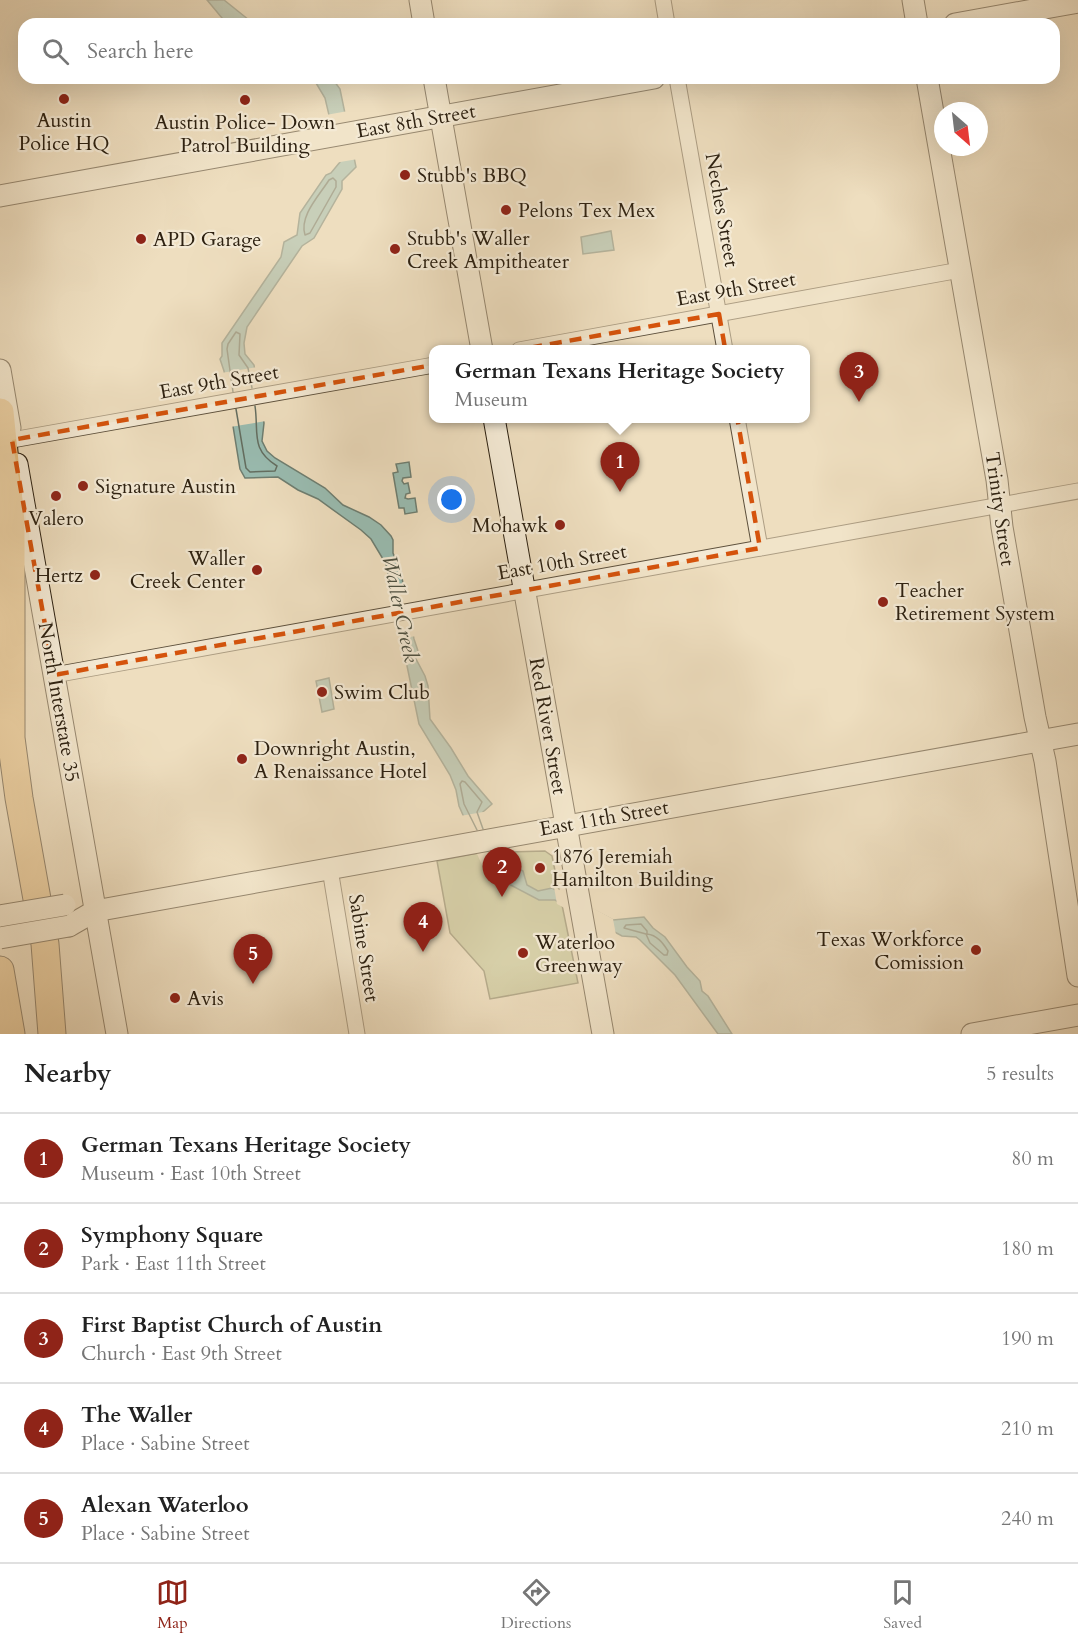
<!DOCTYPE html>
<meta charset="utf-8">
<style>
body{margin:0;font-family:Cardo,serif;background:#f6f6f6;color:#222}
.compass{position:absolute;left:934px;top:102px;width:54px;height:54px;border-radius:50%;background:#fff;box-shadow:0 6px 24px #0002;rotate:152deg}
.you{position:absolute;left:452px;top:500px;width:21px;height:21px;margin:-15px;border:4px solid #fff;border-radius:50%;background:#1a73e8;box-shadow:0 0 0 9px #1a73e833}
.badge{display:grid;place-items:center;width:39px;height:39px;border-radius:50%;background:#8f2418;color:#fff;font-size:20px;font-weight:700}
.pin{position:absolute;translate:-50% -50px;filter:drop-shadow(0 2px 3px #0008)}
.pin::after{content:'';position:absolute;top:32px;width:21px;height:18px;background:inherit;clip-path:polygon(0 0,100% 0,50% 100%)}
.popup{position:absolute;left:429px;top:345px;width:381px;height:78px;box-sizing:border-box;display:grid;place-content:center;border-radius:12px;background:#fff;filter:drop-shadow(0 2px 4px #0005);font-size:20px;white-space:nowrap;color:#767676}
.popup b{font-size:22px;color:#222}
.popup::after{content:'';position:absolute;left:50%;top:100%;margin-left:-12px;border:12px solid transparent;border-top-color:#fff}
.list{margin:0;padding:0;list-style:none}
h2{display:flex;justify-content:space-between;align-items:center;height:78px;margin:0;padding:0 24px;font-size:26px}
h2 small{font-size:20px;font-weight:400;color:#767676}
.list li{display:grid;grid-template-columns:39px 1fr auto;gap:18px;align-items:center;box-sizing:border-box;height:90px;padding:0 24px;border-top:2px solid #e0e0e0}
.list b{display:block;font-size:22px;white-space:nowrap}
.list p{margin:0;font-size:20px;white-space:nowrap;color:#767676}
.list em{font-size:20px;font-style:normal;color:#767676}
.icon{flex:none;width:33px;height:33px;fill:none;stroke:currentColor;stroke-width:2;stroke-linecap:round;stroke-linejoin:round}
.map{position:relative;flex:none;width:1078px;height:1034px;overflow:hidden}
.search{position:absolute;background:#fff;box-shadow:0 6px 24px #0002;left:18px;right:18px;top:18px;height:66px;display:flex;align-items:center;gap:15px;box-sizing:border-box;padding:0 21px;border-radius:18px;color:#767676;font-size:22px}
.sheet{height:528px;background:#fff}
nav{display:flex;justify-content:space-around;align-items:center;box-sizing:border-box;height:84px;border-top:2px solid #e0e0e0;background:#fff;font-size:16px;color:#767676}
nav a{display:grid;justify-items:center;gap:3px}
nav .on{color:#8f2418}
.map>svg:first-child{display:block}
.green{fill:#bcc090;stroke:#747050;stroke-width:1.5}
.water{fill:#99bcb1;stroke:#6e7e71;stroke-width:1.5}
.pier{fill:#eedebf}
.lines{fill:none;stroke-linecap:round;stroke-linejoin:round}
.shore{stroke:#636e61;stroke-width:1.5}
.street-casing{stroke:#5d503c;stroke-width:17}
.secondary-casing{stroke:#2d2111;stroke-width:23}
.highway-casing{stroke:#2d2111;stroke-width:29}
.street{stroke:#f4ead5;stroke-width:15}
.secondary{stroke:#f4ead5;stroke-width:21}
.highway{stroke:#e7bf80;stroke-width:27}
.secondary-bridge-casing{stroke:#2d2111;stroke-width:23;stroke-linecap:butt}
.secondary-bridge{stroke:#f4ead5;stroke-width:21}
.marked{fill:none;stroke:#d5530c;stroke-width:4.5;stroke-dasharray:12 8;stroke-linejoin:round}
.poi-dot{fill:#8f2418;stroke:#f4ead5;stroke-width:2}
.labels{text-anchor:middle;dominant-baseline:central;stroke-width:4.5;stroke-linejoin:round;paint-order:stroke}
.poi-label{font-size:20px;fill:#2d2111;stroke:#f4ead5;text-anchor:start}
.street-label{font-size:20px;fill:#2d2111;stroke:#f4ead5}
.water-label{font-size:21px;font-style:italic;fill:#4d5041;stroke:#f4ead5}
</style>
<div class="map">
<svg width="1078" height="1034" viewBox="0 0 1078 1034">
<rect width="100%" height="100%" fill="#eedebf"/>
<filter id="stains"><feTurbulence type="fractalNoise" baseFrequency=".00333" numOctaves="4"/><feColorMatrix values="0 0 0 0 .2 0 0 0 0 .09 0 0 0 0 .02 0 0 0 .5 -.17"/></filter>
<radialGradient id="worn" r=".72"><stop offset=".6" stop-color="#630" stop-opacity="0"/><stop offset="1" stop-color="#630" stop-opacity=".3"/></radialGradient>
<polygon class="green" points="545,851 552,856 578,983 490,999 484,971 450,933 437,861 478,853"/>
<g class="water">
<polygon points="207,0 224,0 254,24 227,24"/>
<polygon points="313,78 332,78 340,89 356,167 342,181 342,189 314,238 302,246 247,327 244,343 245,354 254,365 264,423 262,441 267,451 275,458 325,488 343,505 369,517 381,525 391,536 393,540 393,553 401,573 414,639 418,651 415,657 425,676 428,686 430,719 451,748 468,776 492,804 483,812 492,835 510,865 523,871 527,885 538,891 552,888 613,920 644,917 653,928 665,937 687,967 700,981 702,991 708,996 732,1034 718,1034 675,975 640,940 636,937 622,936 555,900 539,900 505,882 504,878 487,869 459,806 456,790 450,775 419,724 386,564 371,539 361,530 318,499 298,490 278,477 245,478 240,469 224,371 220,359 222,356 222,343 281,257 284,242 297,235 300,213 326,175 331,173 340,162 325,98"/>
<polygon points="611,231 614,250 583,254 581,237"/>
<polygon points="409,462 411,477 403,478 402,481 404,484 408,483 410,493 406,494 405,498 408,499 415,498 417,512 405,514 404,508 399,508 393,473 398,472 396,464"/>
<polygon points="329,678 334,709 322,712 316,681"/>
</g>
<g class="pier">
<polygon points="348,111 358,159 334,163 336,161 326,115"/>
<polygon points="257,367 266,421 230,427 221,373"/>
<polygon points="405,584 416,636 399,639 387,587"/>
<polygon points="489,811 487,813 495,833 509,859 482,865 460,816"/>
<polygon points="554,887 613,919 616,935 557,904"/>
</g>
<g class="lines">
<g class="shore">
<path d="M333 178 336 181V187L310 233 305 235C299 216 319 196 329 180Z"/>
<polyline points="233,392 227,349 228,344 236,332 240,334 239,355 248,368 252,388"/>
<path d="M236 409 246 468 250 472 275 471 277 466C250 449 259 433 255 406"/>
<polyline points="477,830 464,804 460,784 462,781 465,782 482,802 477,812 483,829"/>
<path d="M641 924 647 931V934C657 935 663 943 668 951L667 955H664L650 943 646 934 624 928 626 925Z"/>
</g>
<g class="street-casing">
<g id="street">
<polyline points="663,0 667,24"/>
<polyline points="677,78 725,350"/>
<polyline points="519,350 960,270"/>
<polyline points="737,418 760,548"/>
<polyline points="12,440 434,365"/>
<polyline points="54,675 1078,491"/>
<polyline points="330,869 357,1034"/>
</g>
</g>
<g class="secondary-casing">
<g id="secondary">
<polyline points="420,0 424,24"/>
<polyline points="913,0 917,24"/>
<polyline points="955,24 1078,2"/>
<polyline points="434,78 482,350"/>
<polyline points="927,78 997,480 1002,527 1035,717 1045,761 1078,976"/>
<polyline points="0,196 654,78"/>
<polyline points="0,370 10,428"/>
<polyline points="494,418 603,1034"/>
<polyline points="17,464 117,1034"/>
<polyline points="69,926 95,911 1078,734"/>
<polyline points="972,1034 1078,1015"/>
</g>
</g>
<g class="highway-casing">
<g id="highway">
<polyline points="0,412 11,522 11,738 19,798 45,944 52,1034"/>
<polyline points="0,970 11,1034"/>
</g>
</g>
<use href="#street" class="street"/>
<use href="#secondary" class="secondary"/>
<use href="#highway" class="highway"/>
<g class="secondary-bridge-casing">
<g id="secondary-bridge">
<polyline points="0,916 65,905"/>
<polyline points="0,938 69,926"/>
</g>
</g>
<use href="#secondary-bridge" class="secondary-bridge"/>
</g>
<path d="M0 0H1078V1034H0ZM719 314 760 548 54 675 12 440Z" fill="#eedebf" fill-opacity=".55" fill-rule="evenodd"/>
<path class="marked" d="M719 314 760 548 54 675 12 440Z"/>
<g class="poi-dot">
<circle cx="64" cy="99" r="6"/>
<circle cx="245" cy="100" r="6"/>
<circle cx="405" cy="175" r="6"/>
<circle cx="506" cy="210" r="6"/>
<circle cx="141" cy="239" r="6"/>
<circle cx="395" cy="249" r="6"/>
<circle cx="83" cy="486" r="6"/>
<circle cx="56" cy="496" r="6"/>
<circle cx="560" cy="525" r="6"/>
<circle cx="257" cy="570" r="6"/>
<circle cx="95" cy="575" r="6"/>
<circle cx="883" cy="602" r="6"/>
<circle cx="322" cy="692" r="6"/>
<circle cx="242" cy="759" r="6"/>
<circle cx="540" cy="868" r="6"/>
<circle cx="976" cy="950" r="6"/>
<circle cx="523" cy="953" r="6"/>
<circle cx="175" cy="998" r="6"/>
</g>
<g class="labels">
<g class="poi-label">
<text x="64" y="120" text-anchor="middle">Austin<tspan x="64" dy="23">Police HQ</tspan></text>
<text x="245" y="122" text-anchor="middle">Austin Police- Down<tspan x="245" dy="23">Patrol Building</tspan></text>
<text x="417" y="175">Stubb's BBQ</text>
<text x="518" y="210">Pelons Tex Mex</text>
<text x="407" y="238">Stubb's Waller<tspan x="407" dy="23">Creek Ampitheater</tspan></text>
<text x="153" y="239">APD Garage</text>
<text x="95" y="486">Signature Austin</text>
<text x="56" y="518" text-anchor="middle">Valero</text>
<text x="548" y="525" text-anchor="end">Mohawk</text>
<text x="245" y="558" text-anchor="end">Waller<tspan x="245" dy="23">Creek Center</tspan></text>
<text x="83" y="575" text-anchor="end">Hertz</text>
<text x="895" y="590">Teacher<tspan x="895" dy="23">Retirement System</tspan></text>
<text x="334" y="692">Swim Club</text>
<text x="254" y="748">Downright Austin,<tspan x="254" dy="23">A Renaissance Hotel</tspan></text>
<text x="552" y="856">1876 Jeremiah<tspan x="552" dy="23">Hamilton Building</tspan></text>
<text x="964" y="939" text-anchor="end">Texas Workforce<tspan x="964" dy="23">Comission</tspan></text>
<text x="535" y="942">Waterloo<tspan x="535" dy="23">Greenway</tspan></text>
<text x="187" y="998">Avis</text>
</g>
<g class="street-label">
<text transform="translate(416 121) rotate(-10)">East 8th Street</text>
<text transform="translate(722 210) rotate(80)">Neches Street</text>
<text transform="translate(736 289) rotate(-10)">East 9th Street</text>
<text transform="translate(219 382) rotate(-10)">East 9th Street</text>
<text transform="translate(1000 509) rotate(82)">Trinity Street</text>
<text transform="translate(562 562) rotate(-10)">East 10th Street</text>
<text transform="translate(59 702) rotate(80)">North Interstate 35</text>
<text transform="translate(548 726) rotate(80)">Red River Street</text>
<text transform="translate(604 818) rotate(-10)">East 11th Street</text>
<text transform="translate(364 948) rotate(81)">Sabine Street</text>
</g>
<g class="water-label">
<text transform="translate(400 609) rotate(78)">Waller Creek</text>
</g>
</g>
<rect width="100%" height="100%" filter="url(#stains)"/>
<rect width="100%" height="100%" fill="url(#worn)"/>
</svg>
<svg class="compass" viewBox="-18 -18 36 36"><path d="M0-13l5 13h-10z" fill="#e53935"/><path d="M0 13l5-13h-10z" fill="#767676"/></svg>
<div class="you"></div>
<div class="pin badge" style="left:620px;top:492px">1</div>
<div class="popup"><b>German Texans Heritage Society</b>Museum</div>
<div class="pin badge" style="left:502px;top:897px">2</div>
<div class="pin badge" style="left:859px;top:402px">3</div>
<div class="pin badge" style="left:423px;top:952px">4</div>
<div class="pin badge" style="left:253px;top:984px">5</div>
<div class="search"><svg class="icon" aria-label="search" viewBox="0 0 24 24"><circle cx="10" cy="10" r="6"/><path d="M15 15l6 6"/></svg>Search here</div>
</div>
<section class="sheet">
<h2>Nearby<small>5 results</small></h2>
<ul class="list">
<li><span class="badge">1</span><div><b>German Texans Heritage Society</b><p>Museum · East 10th Street</p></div><em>80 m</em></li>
<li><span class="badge">2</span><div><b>Symphony Square</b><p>Park · East 11th Street</p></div><em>180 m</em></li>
<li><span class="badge">3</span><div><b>First Baptist Church of Austin</b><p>Church · East 9th Street</p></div><em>190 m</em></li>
<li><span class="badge">4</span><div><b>The Waller</b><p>Place · Sabine Street</p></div><em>210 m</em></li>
<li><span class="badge">5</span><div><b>Alexan Waterloo</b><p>Place · Sabine Street</p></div><em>240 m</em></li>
</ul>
</section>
<nav>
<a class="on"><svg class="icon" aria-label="map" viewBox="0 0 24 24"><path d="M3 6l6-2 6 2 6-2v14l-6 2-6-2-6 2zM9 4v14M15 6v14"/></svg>Map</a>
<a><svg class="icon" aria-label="directions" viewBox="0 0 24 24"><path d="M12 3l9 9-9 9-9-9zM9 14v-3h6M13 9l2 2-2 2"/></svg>Directions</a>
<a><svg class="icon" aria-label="saved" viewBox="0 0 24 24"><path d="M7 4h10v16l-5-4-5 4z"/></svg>Saved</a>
</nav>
